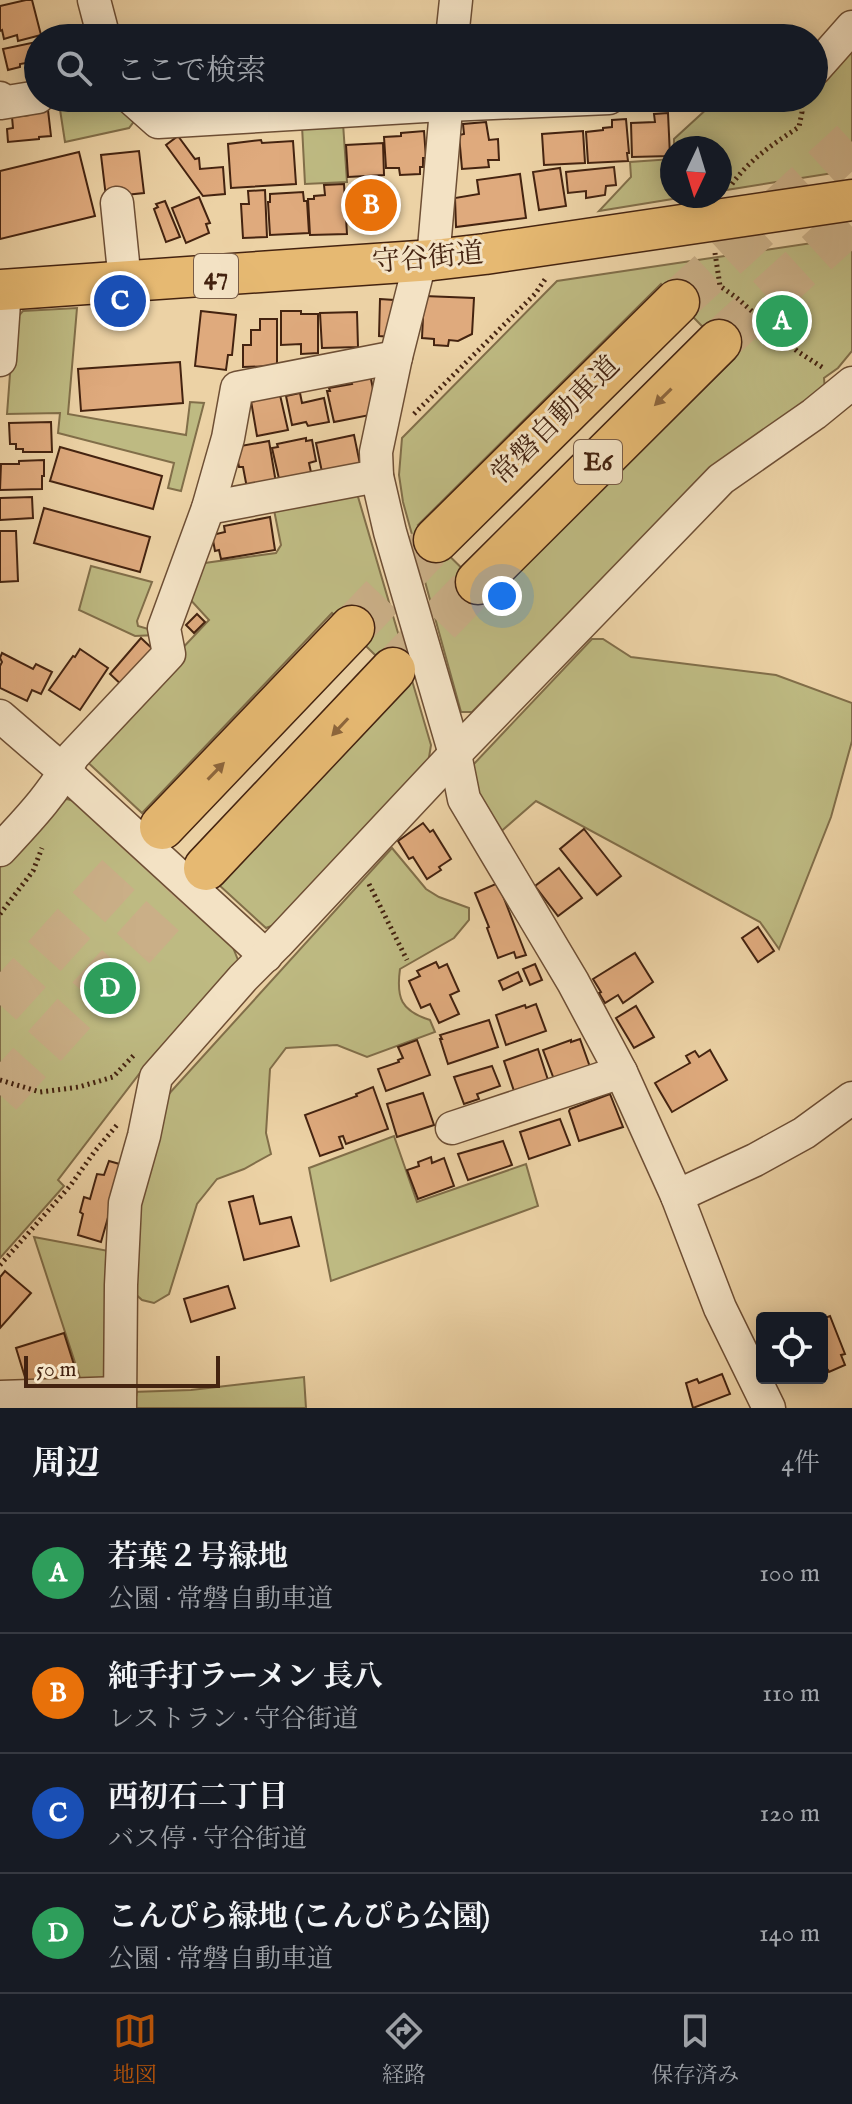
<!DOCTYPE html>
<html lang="ja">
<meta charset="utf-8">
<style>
body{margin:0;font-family:"IM FELL English","Noto Serif JP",serif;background:#20242c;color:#f1f3f6}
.controls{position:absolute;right:24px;bottom:24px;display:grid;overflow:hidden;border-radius:8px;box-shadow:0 4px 20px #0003}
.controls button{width:72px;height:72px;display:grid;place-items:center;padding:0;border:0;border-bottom:2px solid #363941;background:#171b24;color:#f1f3f6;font:40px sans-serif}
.compass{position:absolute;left:660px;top:136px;width:72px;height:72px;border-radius:50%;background:#171b24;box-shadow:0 4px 20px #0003;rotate:184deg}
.scale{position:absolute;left:24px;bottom:20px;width:196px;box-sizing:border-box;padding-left:8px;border:4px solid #442310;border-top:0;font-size:22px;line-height:28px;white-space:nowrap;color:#442310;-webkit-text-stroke:6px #f3e2c4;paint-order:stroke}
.you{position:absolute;left:502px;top:596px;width:28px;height:28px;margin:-20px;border:6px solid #fff;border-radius:50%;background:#1a73e8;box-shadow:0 0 0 12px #1a73e833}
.badge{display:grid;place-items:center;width:52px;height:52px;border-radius:50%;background:#b45309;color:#fff;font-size:26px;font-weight:700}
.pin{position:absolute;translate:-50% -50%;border:4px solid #fff;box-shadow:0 2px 8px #0006}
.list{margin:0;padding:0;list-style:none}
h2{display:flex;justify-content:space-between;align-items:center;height:104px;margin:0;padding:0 32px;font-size:34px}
h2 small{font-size:26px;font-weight:400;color:#9ea1a6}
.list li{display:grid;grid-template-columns:52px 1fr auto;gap:24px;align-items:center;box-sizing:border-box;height:120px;padding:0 32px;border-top:2px solid #363941}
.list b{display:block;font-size:30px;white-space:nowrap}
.list p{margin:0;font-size:26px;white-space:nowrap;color:#9ea1a6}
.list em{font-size:26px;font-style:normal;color:#9ea1a6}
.icon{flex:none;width:44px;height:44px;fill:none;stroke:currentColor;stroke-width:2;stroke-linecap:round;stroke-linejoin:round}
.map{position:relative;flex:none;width:852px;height:1408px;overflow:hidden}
.search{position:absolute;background:#171b24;box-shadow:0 4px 20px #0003;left:24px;right:24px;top:24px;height:88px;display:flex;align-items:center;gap:20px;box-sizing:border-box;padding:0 28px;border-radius:44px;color:#9ea1a6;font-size:30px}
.sheet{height:584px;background:#171b24}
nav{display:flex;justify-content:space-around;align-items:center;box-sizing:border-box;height:112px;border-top:2px solid #363941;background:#171b24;font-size:22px;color:#9ea1a6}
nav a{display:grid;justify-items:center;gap:4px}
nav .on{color:#b45309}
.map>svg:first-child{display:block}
.green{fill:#beba82;stroke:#816e49;stroke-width:2;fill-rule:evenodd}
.building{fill:#dfaa7d;stroke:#442310;stroke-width:2}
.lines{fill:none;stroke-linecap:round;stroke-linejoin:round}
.highway-tunnel{stroke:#caaf87;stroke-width:44;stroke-dasharray:44 22;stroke-linecap:butt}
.minor-casing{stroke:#6e4f35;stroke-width:35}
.major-casing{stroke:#442310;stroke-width:43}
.highway-casing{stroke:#442310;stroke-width:47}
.path{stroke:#442310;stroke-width:5;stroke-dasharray:2 4;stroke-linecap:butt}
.minor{stroke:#f3e2c4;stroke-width:32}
.major{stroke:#e6b972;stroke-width:40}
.highway{stroke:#e6b972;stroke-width:44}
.oneway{fill:#8d663c}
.labels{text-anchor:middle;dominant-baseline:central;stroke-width:6;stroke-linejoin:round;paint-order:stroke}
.shield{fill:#f3e2c4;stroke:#785c46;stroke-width:2}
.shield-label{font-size:26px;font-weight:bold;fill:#442310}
.street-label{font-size:28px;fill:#442310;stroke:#f3e2c4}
</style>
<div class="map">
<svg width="852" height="1408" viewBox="0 0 852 1408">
<rect width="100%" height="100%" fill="#ecd2a5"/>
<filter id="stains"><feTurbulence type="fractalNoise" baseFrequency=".0025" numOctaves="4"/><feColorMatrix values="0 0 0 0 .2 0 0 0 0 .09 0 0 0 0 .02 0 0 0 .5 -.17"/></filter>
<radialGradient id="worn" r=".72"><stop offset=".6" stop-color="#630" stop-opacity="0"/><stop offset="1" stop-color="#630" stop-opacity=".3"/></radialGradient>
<g class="green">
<polygon points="852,38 852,170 720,191 720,148 674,148 674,139 710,106 782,101 789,98 814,98 814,83"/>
<polygon points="102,98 111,98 135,120 129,128 65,142 59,103"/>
<polygon points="343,123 347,182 305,184 302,126"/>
<polygon points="672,159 672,196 691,196 599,211 631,177 630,162"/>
<path d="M852 237V351L838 368 824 378 825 391 717 464 472 712H461L403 502 399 475 402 438 557 281ZM661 284 734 359 491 597 418 525Z"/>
<polygon points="77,308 68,414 186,435 190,402 204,403 181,491 168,488 174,463 58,433 60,413 7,414 14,321 23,311"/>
<polygon points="356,490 431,745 427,770 274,925 266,928 219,885 407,686 332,613 142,813 81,756 209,620 187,596 198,564 276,553 281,545 273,505"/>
<polygon points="91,566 152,582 137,621 138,626 155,631 156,635 135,636 79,610"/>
<polygon points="592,639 603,639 631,657 776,675 852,703 852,741 831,817 779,949 760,922 536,801 497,835 473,795 472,766"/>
<polygon points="67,799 77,802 232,945 238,960 236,968 153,1056 58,1180 64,1186 0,1258 0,860 55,802"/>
<path d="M392 848 426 889 439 897 469 908V920L454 938 400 969C396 998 401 1011 430 1020L435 1032 367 1057 337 1045 286 1048 270 1069 266 1133 271 1154 244 1169 217 1179 197 1204 169 1294 154 1303 142 1300 131 1290 133 1206 157 1107Z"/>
<polygon points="394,1136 417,1202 526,1164 538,1206 331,1281 309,1168"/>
<polygon points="34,1237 114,1252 111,1382 82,1384"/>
<polygon points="304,1377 306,1408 127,1408 132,1392 191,1390"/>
</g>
<g class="building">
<polygon points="26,0 32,0 41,35 18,41 17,35 4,39 2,30 0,31 0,6"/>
<polygon points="36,42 38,44 38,73 37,61 20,64 20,67 8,70 3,49"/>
<polygon points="48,110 51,136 39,137 39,139 8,142 7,129 13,128 12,117 29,115 29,112"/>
<polygon points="668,113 670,156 632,157 631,123 655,122 654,114"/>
<polygon points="626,119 629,153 627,153 628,161 588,163 586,132 603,130 603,128 612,127 612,120"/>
<polygon points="486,122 489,140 498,139 499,160 488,160 489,167 462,169 459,135 464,134 463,124"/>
<polygon points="424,131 426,158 423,158 423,167 420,167 420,174 400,175 399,168 386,168 384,137 401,136 401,133"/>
<polygon points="583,131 585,163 544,165 542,134"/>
<polygon points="178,136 195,159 199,158 200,169 223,167 225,194 203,196 166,145"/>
<polygon points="261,140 262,143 293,141 296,184 231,188 228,144"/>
<polygon points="383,143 384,175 348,177 346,145"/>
<polygon points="139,151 144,193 106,197 101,155"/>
<polygon points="79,152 95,216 0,239 0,171"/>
<polygon points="614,167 616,185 606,186 605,195 586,198 586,191 568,193 566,172"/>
<polygon points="560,168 566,206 539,210 533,172"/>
<polygon points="520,174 526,218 456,227 455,198 479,194 477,180"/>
<polygon points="344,184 347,234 310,235 308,199 314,199 314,196 325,195 324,185"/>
<polygon points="351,184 385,184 384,222 351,222"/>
<polygon points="265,190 267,237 243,238 241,204 249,204 248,191"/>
<polygon points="303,192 304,201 307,201 309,233 270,235 268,202 270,202 270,194"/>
<polygon points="199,197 210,223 206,224 209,233 186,243 172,208"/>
<polygon points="165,201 180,237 166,242 154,209 158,207 156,204"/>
<polygon points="424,296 474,298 472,334 458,341 449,340 448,346 434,345 434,339 422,338"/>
<polygon points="380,299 394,300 391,337 379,336"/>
<polygon points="201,311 236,315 232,355 228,355 226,370 195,366"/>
<polygon points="281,311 301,311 301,314 318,314 318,353 301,354 301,344 281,345"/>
<polygon points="357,312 358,347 322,348 320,313"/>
<polygon points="260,319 277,319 277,366 243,367 243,345 251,345 251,330 260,330"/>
<polygon points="180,362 183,403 81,411 78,369"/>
<polygon points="370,374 376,404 375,414 334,422 327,391 330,391 329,388 352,384 350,378"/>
<polygon points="300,393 302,403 324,398 329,422 308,426 306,422 292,425 286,396"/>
<polygon points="280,395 288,430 257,436 251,401"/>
<polygon points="51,422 52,452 23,452 23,449 16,449 16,444 10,444 9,423"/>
<polygon points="354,435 360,464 322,472 316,443"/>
<polygon points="306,438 306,441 312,440 316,461 309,463 312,477 280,483 272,448 278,447 277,444"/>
<polygon points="269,441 276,483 247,488 243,467 239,467 235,447"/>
<polygon points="60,447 162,476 153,509 50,481"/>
<polygon points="44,460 44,476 42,476 42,489 0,490 1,464 19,464 19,461"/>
<polygon points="32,497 33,518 0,520 0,498"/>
<polygon points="44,508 150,537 140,572 34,543"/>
<polygon points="270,517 275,550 221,559 219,550 215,551 212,535 225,532 224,526"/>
<polygon points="0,531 16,531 18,581 0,582"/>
<polygon points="197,614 205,622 194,633 186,625"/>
<polygon points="141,638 158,654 126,689 110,674"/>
<polygon points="80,649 108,668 80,710 49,690 73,656 75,657"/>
<polygon points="2,653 33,669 36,664 52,672 41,694 32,690 27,701 0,688 0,666 2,662 0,658"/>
<polygon points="423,823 430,832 433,830 451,859 439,867 441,870 427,879 413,857 409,859 398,841"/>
<polygon points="584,829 621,876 597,895 560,849"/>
<polygon points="559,868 582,898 558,916 535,886"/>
<polygon points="498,883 526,955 516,958 514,952 498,958 487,928 489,927 475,893"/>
<polygon points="758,927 774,951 758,962 742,938"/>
<polygon points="635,953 653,982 623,1003 618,995 605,1003 599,993 601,992 593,979"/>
<polygon points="436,962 439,968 447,964 459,991 450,995 459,1014 439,1023 430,1004 421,1008 409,981 420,976 417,971"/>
<polygon points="535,964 542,980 530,985 523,969"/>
<polygon points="518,972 522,981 503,990 499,981"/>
<polygon points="536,1004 546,1031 506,1045 496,1015 525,1005 526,1008"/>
<polygon points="636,1006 654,1037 634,1048 616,1018"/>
<polygon points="489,1020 498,1047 448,1064 440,1039 442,1039 440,1035"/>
<polygon points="580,1039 590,1067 555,1082 543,1050 571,1040 571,1042"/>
<polygon points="417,1040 430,1075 386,1091 378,1069 399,1062 398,1060 403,1058 398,1047"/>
<polygon points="538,1049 548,1080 514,1091 504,1061"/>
<polygon points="710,1050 727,1080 672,1112 655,1083 690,1063 686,1056 695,1051 699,1057"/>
<polygon points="492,1066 500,1086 477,1094 479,1099 464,1104 454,1077"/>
<polygon points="373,1087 388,1129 346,1144 343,1136 339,1137 343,1148 320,1156 305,1115 357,1096 356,1094"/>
<polygon points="423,1093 434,1125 397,1137 387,1104"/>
<polygon points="610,1094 623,1127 579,1141 569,1111 570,1109"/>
<polygon points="560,1119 570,1145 529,1159 520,1132"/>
<polygon points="503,1141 512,1165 468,1180 458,1154"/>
<polygon points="431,1157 432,1163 444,1158 454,1186 418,1199 407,1170 419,1166 418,1162"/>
<polygon points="109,1161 123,1165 101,1242 78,1235 83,1214 80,1212 84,1197 90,1199 97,1174 104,1175"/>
<polygon points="253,1196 260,1224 291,1217 299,1246 244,1260 229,1202"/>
<polygon points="5,1271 31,1293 0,1328 0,1277"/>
<polygon points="228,1286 235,1308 191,1322 184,1299"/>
<polygon points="830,1316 845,1354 841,1355 845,1365 829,1372 828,1370 823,1371 825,1376 822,1378 822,1319"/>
<polygon points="64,1333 76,1371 28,1387 16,1348"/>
<polygon points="722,1374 730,1394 693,1408 686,1383 697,1379 699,1383"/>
</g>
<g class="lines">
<g class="highway-tunnel">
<polyline points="677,302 852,142"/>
<polyline points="719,342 852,221"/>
<polyline points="352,628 436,540"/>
<polyline points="393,670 478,582"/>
<polyline points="0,1005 162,827"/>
<polyline points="0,1095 206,868"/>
</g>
<g class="minor-casing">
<g id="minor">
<polyline points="94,0 104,38"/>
<polyline points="452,38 456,0"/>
<polyline points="814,70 852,27"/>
<polyline points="0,98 1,103 38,97"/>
<polyline points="131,98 158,122 425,106 609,98"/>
<polyline points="117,203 125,282"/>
<polyline points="433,260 447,98"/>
<polyline points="420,262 396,357 376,452 377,476 390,532 455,754 464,799 573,982 621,1072 677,1196 720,1308 769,1408"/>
<polyline points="0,360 5,289"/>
<polyline points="208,508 377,476"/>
<polyline points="0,716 65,772 266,956"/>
<path d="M0 850C27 821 56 791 73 756L169 654 164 628 208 508 228 438 237 388 396 357"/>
<polyline points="452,1128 621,1072"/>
<polyline points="677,1196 755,1160 804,1133 852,1098"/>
<polyline points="0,1397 120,1393"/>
<polyline points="120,1408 121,1285 125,1203 144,1136 156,1077 243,978 277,944 455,754 721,479 814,414 852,383"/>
</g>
</g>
<g class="major-casing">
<polyline id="major" points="0,290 433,260 485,254 852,200"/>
</g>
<g class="highway-casing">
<g id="highway">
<polyline points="436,540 677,302"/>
<polyline points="478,582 719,342"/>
<polyline points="162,827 352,628"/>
<polyline points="206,868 393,670"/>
</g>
</g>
<g class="path">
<path d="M732 184C750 159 773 144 799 127L802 112 799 98"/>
<polyline points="715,253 720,286 737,298 797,351 825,369"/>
<polyline points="414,414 535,294 546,278"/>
<polyline points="369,884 407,960"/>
<polyline points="0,914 33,871 42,848"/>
<polyline points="0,1080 40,1092 79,1087 113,1077 134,1055"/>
<polyline points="0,1265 70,1186 95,1151 117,1125"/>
</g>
<use href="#minor" class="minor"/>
<use href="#major" class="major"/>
<use href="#highway" class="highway"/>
</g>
<defs><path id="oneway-solid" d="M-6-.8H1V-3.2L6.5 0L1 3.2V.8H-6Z" transform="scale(2)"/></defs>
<g class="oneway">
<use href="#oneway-solid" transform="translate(663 397) rotate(135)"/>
<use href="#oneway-solid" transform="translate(340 727) rotate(133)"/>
<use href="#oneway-solid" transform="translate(216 771) rotate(-46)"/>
</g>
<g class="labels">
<g class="shield">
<rect x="194" y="254" width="44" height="44" rx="6"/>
<rect x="574" y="440" width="48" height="44" rx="6"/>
</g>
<g class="shield-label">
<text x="216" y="276">47</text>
<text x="598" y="462">E6</text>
</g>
<g class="street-label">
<text transform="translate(428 259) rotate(-5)">守谷街道</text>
<text transform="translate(556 421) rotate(-45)">常磐自動車道</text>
</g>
</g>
<rect width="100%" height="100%" filter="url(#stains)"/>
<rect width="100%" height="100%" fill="url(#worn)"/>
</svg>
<div class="controls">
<button><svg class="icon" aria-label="locate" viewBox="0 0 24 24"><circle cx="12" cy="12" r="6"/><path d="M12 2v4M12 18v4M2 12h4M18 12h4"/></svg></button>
</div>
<svg class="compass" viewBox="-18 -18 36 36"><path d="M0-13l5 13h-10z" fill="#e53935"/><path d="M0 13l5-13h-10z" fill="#9ea1a6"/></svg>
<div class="scale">50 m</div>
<div class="you"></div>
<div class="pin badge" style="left:782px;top:321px;background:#2e9e5b">A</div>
<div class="pin badge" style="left:371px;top:205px;background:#e8710a">B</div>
<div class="pin badge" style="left:120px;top:301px;background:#1a4fb4">C</div>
<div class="pin badge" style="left:110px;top:988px;background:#2e9e5b">D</div>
<div class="search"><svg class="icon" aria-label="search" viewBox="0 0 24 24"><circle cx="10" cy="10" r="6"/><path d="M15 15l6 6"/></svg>ここで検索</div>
</div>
<section class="sheet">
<h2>周辺<small>4件</small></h2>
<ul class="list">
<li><span class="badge" style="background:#2e9e5b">A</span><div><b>若葉２号緑地</b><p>公園 · 常磐自動車道</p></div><em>100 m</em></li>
<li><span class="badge" style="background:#e8710a">B</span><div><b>純手打ラーメン 長八</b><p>レストラン · 守谷街道</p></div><em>110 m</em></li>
<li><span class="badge" style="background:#1a4fb4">C</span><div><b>西初石二丁目</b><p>バス停 · 守谷街道</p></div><em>120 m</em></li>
<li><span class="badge" style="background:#2e9e5b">D</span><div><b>こんぴら緑地 (こんぴら公園)</b><p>公園 · 常磐自動車道</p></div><em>140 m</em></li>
</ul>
</section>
<nav>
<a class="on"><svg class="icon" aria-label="map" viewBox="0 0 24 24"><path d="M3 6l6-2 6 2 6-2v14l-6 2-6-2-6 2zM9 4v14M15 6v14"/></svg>地図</a>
<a><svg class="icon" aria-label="directions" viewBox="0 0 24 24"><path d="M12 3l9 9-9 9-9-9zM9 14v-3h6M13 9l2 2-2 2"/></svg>経路</a>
<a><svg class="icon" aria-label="saved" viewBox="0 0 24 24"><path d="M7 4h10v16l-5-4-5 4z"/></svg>保存済み</a>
</nav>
